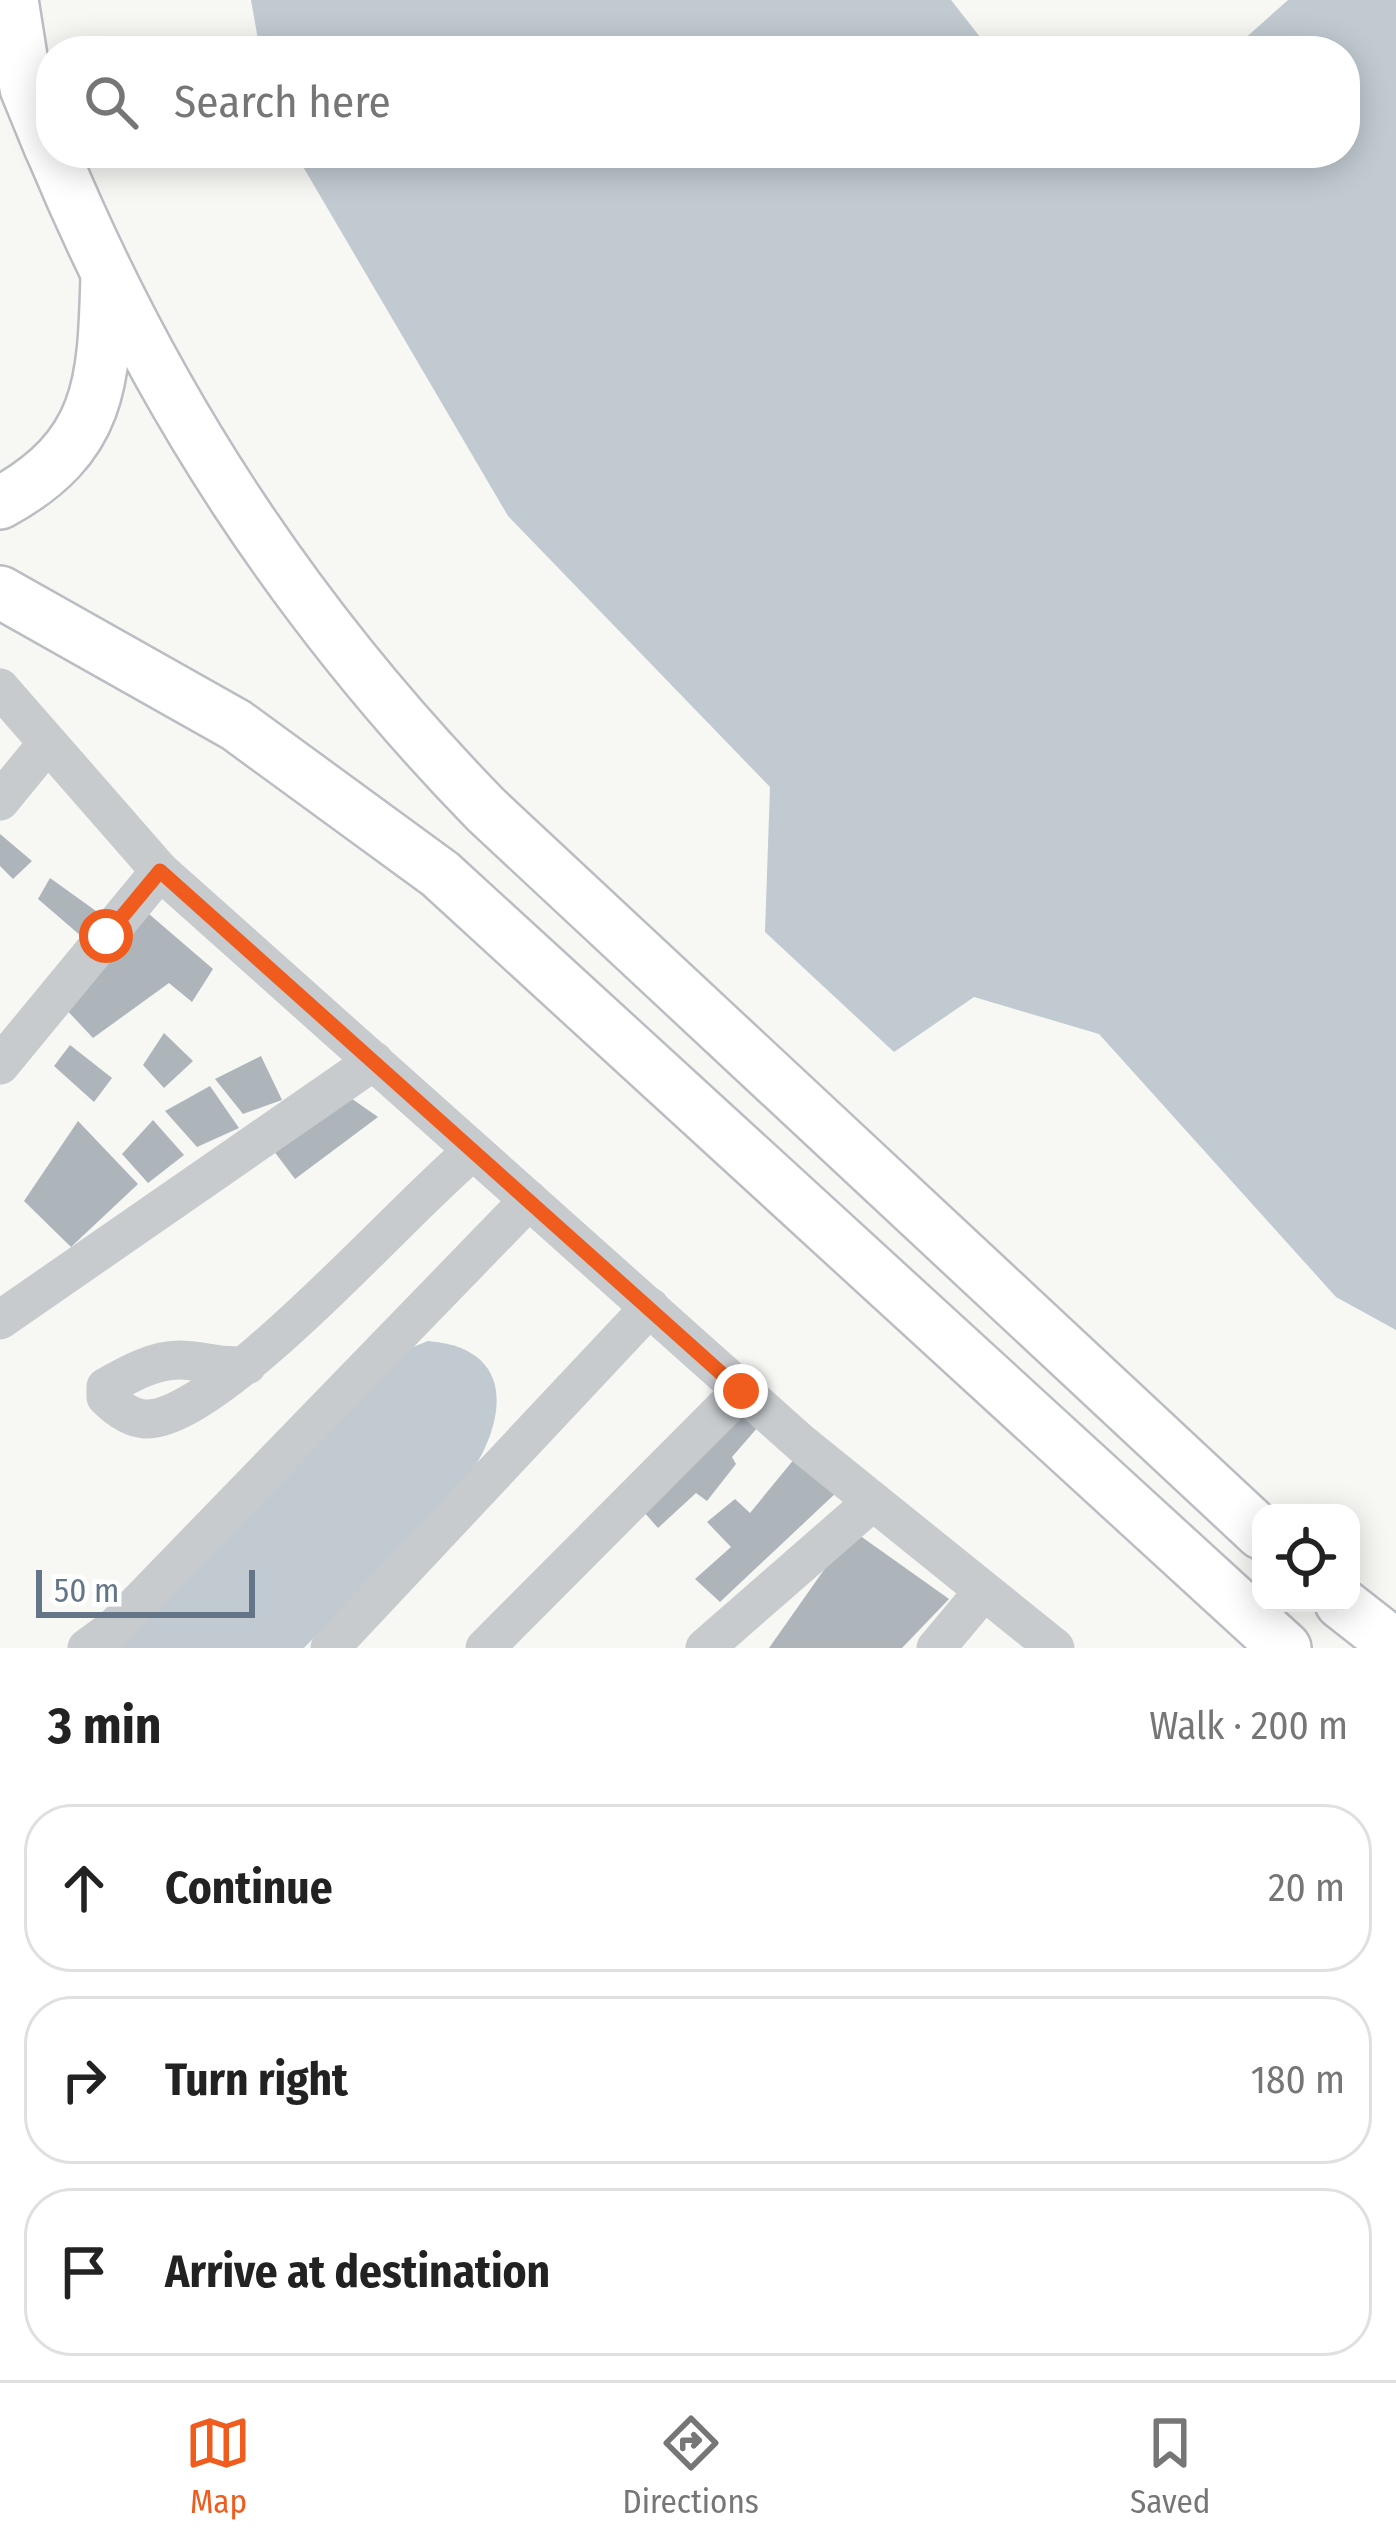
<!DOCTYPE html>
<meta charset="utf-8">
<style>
body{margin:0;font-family:"Fira Sans Condensed",sans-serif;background:#f2f2f2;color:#222}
.controls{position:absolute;right:36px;bottom:36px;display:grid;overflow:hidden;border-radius:24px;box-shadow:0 6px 30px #0003}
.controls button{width:108px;height:108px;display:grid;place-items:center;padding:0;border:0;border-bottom:3px solid #e0e0e0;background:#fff;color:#222;font:60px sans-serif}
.scale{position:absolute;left:36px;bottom:30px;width:219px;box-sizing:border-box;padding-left:12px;border:6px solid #647587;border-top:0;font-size:33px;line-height:42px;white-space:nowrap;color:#647587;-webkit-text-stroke:9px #fff;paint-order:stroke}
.stop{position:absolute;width:36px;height:36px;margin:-27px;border:9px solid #ef5c1d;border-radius:50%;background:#fff}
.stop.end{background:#ef5c1d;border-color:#fff;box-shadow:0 3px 12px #0008}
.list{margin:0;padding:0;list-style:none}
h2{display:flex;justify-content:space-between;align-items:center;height:156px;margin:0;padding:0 48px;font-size:51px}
h2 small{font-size:39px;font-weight:400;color:#767676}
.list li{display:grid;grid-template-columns:78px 1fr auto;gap:36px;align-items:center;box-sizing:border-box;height:168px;margin:0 24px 24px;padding:0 24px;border:3px solid #e0e0e0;border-radius:48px}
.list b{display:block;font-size:45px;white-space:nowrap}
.list em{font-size:39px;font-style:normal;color:#767676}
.icon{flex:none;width:66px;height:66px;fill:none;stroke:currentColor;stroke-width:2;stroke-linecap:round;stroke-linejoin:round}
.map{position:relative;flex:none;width:1396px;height:1648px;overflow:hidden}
.search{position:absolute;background:#fff;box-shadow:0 6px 30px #0003;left:36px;right:36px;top:36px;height:132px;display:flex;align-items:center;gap:30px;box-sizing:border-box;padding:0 42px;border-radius:48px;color:#767676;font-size:45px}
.sheet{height:732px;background:#fff}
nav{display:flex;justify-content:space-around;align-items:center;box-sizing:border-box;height:168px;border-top:3px solid #e0e0e0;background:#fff;font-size:33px;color:#767676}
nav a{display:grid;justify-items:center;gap:6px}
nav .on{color:#ef5c1d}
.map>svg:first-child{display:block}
.water{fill:#c0cad0}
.building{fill:#adb5bb}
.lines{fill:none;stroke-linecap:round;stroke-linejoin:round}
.major-casing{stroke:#babec2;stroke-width:56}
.minor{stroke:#c7cbce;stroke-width:39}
.major{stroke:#fff;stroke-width:51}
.route{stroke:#ef5c1d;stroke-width:15}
</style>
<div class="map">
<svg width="1396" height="1648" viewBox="0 0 1396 1648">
<rect width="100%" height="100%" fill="#f7f7f4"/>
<g class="water">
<polygon points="251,0 951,0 991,51 260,51"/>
<polygon points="1288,0 1396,0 1396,1330 1336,1297 1099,1034 974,997 894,1052 765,932 770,787 508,516 295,153 1345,153 1345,51 1231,51"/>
<path d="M428 1341C515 1348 508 1418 469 1476L304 1648H106L393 1355Z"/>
</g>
<g class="building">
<polygon points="0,834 32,861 13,879 0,866"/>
<polygon points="50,878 96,911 81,936 38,899"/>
<polygon points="149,914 213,969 192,1002 169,983 93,1038 63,1006"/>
<polygon points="164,1033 193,1061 164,1088 143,1065"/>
<polygon points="70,1045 112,1078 94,1102 54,1066"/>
<polygon points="261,1056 282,1100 243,1114 215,1079"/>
<polygon points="210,1086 239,1128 197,1147 165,1111"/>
<polygon points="345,1094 378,1117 295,1179 270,1146"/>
<polygon points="153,1120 184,1155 148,1183 122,1154"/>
<polygon points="78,1121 138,1184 71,1247 24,1201"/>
<polygon points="741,1416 758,1427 732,1457 736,1464 707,1501 696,1493 658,1528 643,1511"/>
<polygon points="795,1458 838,1491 720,1602 695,1579 731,1547 707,1522 735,1499 750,1513"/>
<polygon points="852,1530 949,1599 902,1648 769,1648"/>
</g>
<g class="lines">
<g class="major-casing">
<g id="major">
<polyline points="12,0 26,88 51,149"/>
<path d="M53 153C157 403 297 616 486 810L1261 1533"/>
<path d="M0 503C102 447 104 383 107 276"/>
<polyline points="0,592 236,725 440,874 1285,1648"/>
<polyline points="1341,1603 1396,1646"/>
</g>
</g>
<g class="minor">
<polyline points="0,688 160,871 802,1444 1055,1648"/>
<polyline points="0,801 46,745"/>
<polyline points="0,1065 160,871"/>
<polyline points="0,1320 374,1061"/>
<path d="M247 1365C222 1369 203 1360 179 1360 153 1360 127 1375 106 1387V1397C116 1407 130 1418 145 1419 218 1422 408 1203 472 1152"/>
<polyline points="87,1648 113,1629 529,1200"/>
<polyline points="330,1648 650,1307"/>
<polyline points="485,1648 741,1391"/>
<polyline points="705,1648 871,1503"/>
<polyline points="936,1648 983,1592"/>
</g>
<use href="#major" class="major"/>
</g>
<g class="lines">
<polyline class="route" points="106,936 160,871 741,1391"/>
</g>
</svg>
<div class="controls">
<button><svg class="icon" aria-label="locate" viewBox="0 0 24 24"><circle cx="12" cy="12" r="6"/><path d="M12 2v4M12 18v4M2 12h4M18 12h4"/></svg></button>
</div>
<div class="scale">50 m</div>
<div class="stop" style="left:106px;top:936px"></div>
<div class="stop end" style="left:741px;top:1391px"></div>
<div class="search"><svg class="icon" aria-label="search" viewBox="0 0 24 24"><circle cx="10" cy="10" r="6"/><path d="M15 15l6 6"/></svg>Search here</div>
</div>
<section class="sheet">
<h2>3 min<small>Walk · 200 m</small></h2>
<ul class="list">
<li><svg class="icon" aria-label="ahead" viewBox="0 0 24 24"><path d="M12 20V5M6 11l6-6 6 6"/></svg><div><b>Continue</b></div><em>20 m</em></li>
<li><svg class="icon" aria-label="right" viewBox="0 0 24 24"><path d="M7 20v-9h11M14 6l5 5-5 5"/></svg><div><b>Turn right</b></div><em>180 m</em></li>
<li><svg class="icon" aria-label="arrive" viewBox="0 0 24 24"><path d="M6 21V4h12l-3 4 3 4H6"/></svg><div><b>Arrive at destination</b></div></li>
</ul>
</section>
<nav>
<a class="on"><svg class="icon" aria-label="map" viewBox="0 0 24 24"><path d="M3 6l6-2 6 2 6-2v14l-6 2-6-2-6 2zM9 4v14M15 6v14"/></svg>Map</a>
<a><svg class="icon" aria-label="directions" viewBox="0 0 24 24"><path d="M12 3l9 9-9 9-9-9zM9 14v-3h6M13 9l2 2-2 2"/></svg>Directions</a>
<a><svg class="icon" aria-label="saved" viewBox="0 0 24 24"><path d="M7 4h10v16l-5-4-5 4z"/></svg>Saved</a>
</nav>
